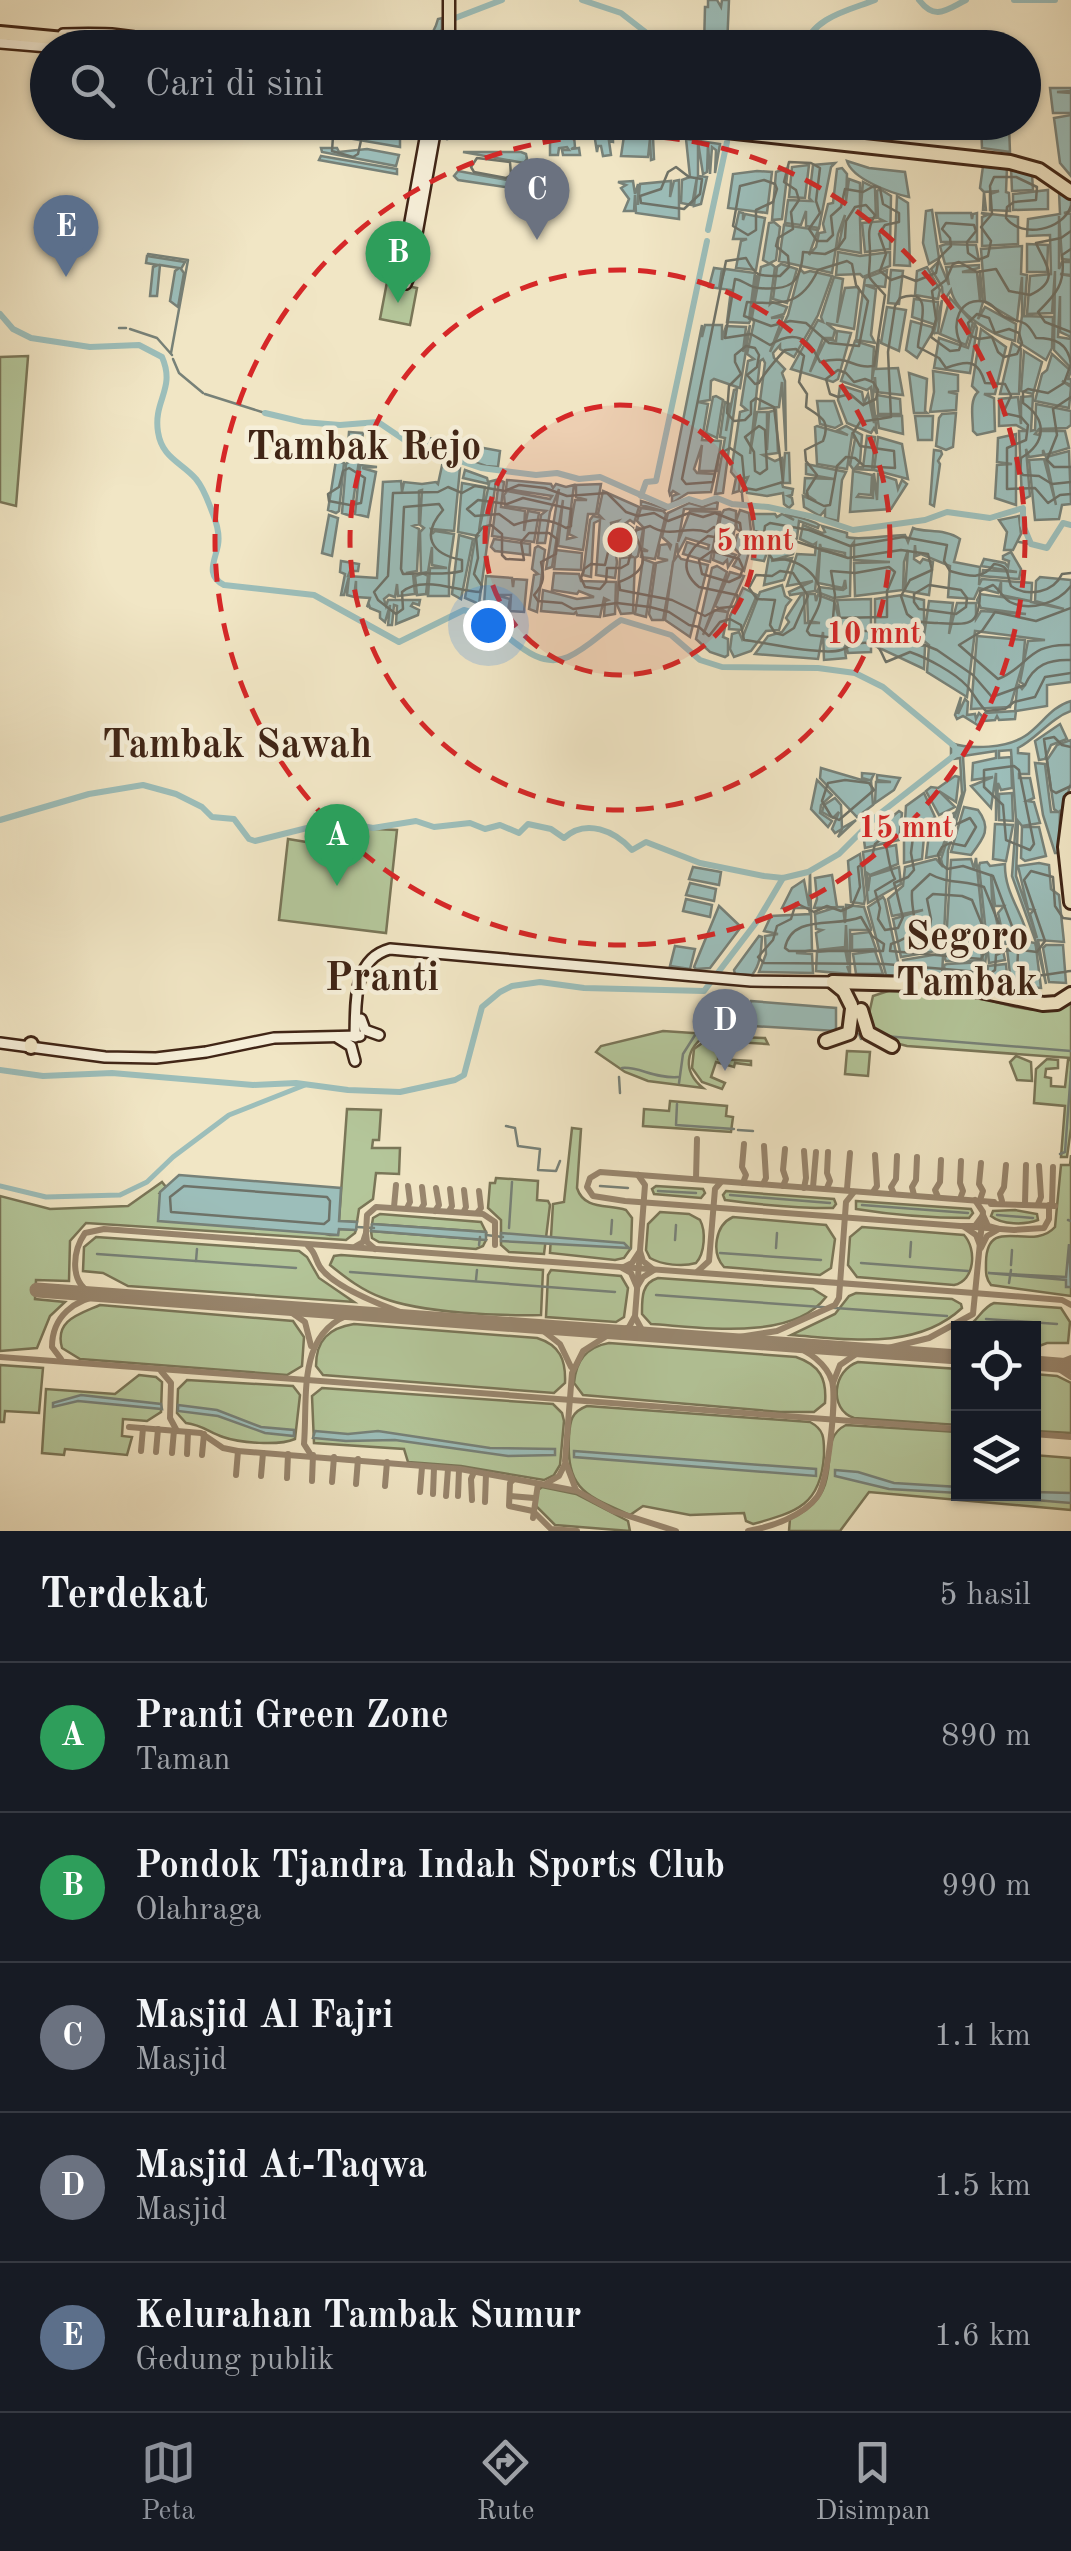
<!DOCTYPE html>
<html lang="id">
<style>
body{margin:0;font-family:"Old Standard TT",serif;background:#20242c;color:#f1f3f6}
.controls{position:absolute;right:30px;bottom:30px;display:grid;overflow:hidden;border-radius:0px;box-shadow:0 2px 8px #0004}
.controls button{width:90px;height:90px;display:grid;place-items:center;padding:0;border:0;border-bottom:2px solid #363941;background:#171b24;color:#f1f3f6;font:50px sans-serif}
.you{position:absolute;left:488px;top:625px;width:35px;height:35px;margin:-25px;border:8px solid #fff;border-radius:50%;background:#1a73e8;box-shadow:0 0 0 15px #1a73e833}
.badge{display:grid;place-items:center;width:65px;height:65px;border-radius:50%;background:#8c9099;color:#fff;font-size:32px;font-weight:700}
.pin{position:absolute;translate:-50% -82px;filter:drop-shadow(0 2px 5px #0008)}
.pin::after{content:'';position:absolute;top:52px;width:35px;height:30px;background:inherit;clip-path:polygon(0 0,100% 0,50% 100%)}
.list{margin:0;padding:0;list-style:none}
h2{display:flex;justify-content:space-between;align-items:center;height:130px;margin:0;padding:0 40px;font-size:42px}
h2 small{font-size:32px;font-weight:400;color:#9ea1a6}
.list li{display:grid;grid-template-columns:65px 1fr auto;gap:30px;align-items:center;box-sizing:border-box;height:150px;padding:0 40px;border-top:2px solid #363941}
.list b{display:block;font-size:38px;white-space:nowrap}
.list p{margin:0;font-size:32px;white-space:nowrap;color:#9ea1a6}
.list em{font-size:32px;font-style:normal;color:#9ea1a6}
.icon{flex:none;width:55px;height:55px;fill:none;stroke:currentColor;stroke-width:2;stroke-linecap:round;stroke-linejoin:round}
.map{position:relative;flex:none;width:1071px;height:1531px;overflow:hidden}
.search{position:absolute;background:#171b24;box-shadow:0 2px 8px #0004;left:30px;right:30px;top:30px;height:110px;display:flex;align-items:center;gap:25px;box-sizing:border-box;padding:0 35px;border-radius:55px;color:#9ea1a6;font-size:38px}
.sheet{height:880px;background:#171b24}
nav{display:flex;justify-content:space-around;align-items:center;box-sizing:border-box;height:140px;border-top:2px solid #363941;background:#171b24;font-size:28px;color:#9ea1a6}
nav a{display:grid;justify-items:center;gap:5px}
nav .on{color:#8c9099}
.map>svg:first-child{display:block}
.green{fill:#b4c69a;stroke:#7a7658;stroke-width:2.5}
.water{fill:#9cbeba;stroke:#778178;stroke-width:2.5}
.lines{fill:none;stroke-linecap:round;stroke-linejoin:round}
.shore{stroke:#6e7268;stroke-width:2.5}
.stream{stroke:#778178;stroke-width:2.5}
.canal{stroke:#9cbeba;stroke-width:5}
.river{stroke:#9cbeba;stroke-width:6}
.taxiway{stroke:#98866e;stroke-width:6}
.runway{stroke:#98866e;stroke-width:15}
.secondary-casing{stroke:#402516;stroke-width:14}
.primary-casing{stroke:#402516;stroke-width:15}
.highway-casing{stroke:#402516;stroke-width:18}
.secondary{stroke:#f6efd9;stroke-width:9}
.primary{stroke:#f1e6c5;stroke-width:10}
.highway{stroke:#f1e6c5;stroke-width:12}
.ring{fill:none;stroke:#d62828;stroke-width:5;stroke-dasharray:18 12}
.labels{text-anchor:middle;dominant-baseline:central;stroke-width:9;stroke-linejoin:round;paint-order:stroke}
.quarter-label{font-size:40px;font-weight:bold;fill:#402516;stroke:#f6efd9}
.centre{fill:#d62828;stroke:#f6efd9;stroke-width:5}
.ring-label{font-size:30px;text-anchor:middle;font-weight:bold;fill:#d62828;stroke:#f6efd9;stroke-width:9;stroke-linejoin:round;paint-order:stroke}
</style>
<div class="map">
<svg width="1071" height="1531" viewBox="0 0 1071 1531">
<rect width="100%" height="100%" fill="#f1e6c5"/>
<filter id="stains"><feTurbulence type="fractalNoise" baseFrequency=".002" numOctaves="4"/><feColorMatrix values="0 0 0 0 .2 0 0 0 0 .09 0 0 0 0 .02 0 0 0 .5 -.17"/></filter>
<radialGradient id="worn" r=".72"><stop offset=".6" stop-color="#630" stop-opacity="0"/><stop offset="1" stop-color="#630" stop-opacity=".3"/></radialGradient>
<g class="green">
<polygon points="387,282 417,288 410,325 380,319"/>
<polygon points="28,356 28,357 16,506 0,502 0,357"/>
<polygon points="352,828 397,830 386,933 279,920 288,839 349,849"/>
<path d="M891 990C912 991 934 989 955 992 993 997 1033 1022 1071 1003V1058L907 1046 880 1039 865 1016 869 1014 873 996Z"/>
<path d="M663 1031 708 1034C685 1048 682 1071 703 1088L648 1081 625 1072 596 1052 601 1046Z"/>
<polygon points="712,1036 765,1038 768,1044 719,1041 718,1059 751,1061 751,1065 735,1063 734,1067 716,1062 711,1077 725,1083 722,1089 702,1082 692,1068 694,1049"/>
<polygon points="847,1051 870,1052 868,1076 845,1074"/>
<polygon points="1016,1056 1031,1062 1032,1081 1017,1080 1010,1062"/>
<polygon points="1047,1059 1058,1060 1058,1068 1046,1069 1045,1077 1051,1078 1051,1086 1065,1087 1068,1060 1071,1060 1071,1128 1067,1157 1061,1157 1065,1106 1034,1103 1036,1069"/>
<polygon points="670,1101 727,1106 726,1116 733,1117 731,1132 643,1126 644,1109 669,1111"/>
<polygon points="347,1109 381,1110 379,1140 373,1140 372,1148 400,1148 399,1174 376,1173 373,1199 359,1209 357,1222 339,1221"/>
<path d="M572 1128 581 1129 577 1188C584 1210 607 1204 626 1210L632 1218 631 1248 624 1258 615 1260 550 1253 553 1204 564 1202Z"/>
<path d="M1071 1155V1296L991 1285C985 1277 986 1272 986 1262 987 1213 1032 1253 1055 1227L1061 1165H1070Z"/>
<polygon points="496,1178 538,1181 537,1200 548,1201 550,1205 544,1254 509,1252 501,1245 501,1220 488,1208 490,1183 495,1183"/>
<polygon points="162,1182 166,1187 160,1193 330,1235 338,1235 338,1229 356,1230 355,1233 346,1240 86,1223 70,1241 69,1281 36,1280 35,1299 65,1302 50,1316 37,1348 0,1351 0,1196 50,1209 128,1206"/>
<polygon points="656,1186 703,1189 705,1193 701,1198 654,1194 652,1189"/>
<path d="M726 1191 834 1199 836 1204 833 1208C797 1208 761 1205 725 1200L723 1195Z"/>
<path d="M856 1201 971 1209 973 1213 969 1218C931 1218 893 1215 856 1209Z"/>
<path d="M1015 1210 1037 1214 1038 1220C1025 1225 1002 1225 991 1216L993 1211Z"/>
<path d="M660 1212 689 1214 700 1220C706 1231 705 1253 696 1263 683 1267 662 1265 650 1258L646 1250 648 1224Z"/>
<polygon points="380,1214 481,1222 486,1232 372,1224 373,1218"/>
<path d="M733 1217 826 1225 835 1239 831 1268 820 1275 724 1267C711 1253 715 1225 733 1217Z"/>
<path d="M862 1227 964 1235C977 1249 975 1281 954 1285L857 1277 848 1265 850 1237Z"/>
<polygon points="371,1231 486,1240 483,1246 476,1249 379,1242 372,1238"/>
<polygon points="96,1237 299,1251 307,1257 319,1278 354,1302 128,1286 103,1273 83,1271 84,1247"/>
<path d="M341 1255 543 1270 541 1315C500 1316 421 1313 383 1298 363 1291 346 1278 330 1265L334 1256Z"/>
<polygon points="551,1270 621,1276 628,1288 624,1317 616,1322 546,1317 548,1275"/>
<path d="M658 1278 813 1289 826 1297C792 1342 700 1327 651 1324L642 1314C642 1299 641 1283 658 1278Z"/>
<path d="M856 1293 952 1299 961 1304 962 1308C916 1351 848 1339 791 1335L835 1314 849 1296Z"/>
<path d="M994 1303 1061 1308 1070 1322 1068 1343H1047L1034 1348V1328H965C978 1322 981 1308 994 1303Z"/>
<path d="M100 1305 293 1321 304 1337 302 1366 287 1375 80 1359 62 1348C54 1320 80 1314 100 1305Z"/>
<path d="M354 1324 537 1338C560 1345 566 1360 565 1383L554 1393 323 1375 316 1366C316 1340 329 1328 354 1324Z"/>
<path d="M609 1343 796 1357C820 1365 827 1379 825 1403L814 1412H780L583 1395 574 1383C576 1361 586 1347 609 1343Z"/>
<path d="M858 1362 958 1369V1425L854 1418C828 1409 833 1370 858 1362Z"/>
<polygon points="0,1365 43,1368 39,1413 5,1411 4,1422 0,1422"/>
<polygon points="1034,1374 1057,1376 1071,1383 1071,1433 1034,1431"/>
<polygon points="139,1375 156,1377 162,1382 161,1412 147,1421 123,1419 122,1436 132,1437 127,1455 65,1449 64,1455 42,1453 46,1389 115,1394"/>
<path d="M187 1380 293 1386 300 1395 295 1439C279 1446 240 1443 223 1437 209 1432 202 1425 186 1423L177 1413 178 1389Z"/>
<polygon points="322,1388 553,1404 562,1413 564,1421 560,1465 554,1475 544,1480 461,1466 408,1462 404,1449 314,1443 312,1396"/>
<path d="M587 1406 810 1422C825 1430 824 1439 824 1455 821 1505 797 1512 753 1524L746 1521 744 1513 690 1515 643 1506 630 1515C585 1495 566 1490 569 1436 570 1421 571 1412 587 1406Z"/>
<path d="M846 1425 958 1432V1494H1034V1455L1071 1458V1510L869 1492 840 1531H789L790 1519C853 1490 811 1442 846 1425Z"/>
<polygon points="542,1487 576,1494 628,1521 630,1531 555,1525 536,1506 537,1491"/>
</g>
<g class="water">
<polygon points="708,0 717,0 721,7 722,0 729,0 727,47 704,47 705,7 708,7"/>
<path d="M442 18V29L433 45 390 47C412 30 429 53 438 19Z"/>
<polygon points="1050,88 1071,88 1071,91 1057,92 1071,93 1071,113 1053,113"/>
<polygon points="1071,115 1071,176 1060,163 1054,118"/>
<polygon points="522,122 523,132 526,123 529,127 531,124 589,131 590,134 534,135 533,128 531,135 515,134 514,123 518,123 519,132"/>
<polygon points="325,123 400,135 400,147 324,134"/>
<polygon points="451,123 460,123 461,127 462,123 475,123 475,131 476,123 484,123 483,136 460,135 448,139"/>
<polygon points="981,123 1014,123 1009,125 1010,152 982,148"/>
<polygon points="594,133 648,135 650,139 653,137 654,159 651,160 650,139 648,157 621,156 624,136 608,136 613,137 613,142 609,141 611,155 603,156 601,146 598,146 597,152"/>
<polygon points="574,136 575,147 571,149 579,148 580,155 563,155 562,150 569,150 567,147 559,148 558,155 550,155 550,138"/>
<polygon points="686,139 720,144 715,173 716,150 712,147 710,174 708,144 707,172 703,174 698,142 698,176 707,177 701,204 694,206 697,177 692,205 681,203 682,180 690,177"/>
<polygon points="321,148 337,148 339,152 367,149 399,155 396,166 322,152"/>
<polygon points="463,152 521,152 526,154 527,159 524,163"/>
<polygon points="321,156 397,169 397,174 319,160"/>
<path d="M847 161 869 168 905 172 909 197C891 193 852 179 847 161Z"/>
<polygon points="835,163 831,167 819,228 806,226 806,211 801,225 785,223 788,200 812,201 809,198 813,165"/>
<polygon points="809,165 805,198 789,197 792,167"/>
<polygon points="983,166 1007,167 1006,192 1009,193 1010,211 990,210 990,194 999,191 984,192 986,210 983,210 984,192 980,188"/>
<polygon points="1011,167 1032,174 1033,190 1012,191"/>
<polygon points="788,168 782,219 772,220 776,172"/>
<polygon points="842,168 847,174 846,201 849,179 860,183 860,218 863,182 875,188 876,218 860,219 861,253 838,249 845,215 838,234 832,273 779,261 784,225 818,230 809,255 816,247 819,233 825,232 823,224 828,204 833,203 837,169"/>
<polygon points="458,171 524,183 525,190 458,180 454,176"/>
<polygon points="757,171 772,172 767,213 728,208 733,174"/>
<polygon points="679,180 679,219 636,213 635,195 634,211 624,211 629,199 621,188 626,185 618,182 633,181 635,194 638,184 638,205 640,184 671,181 670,197 674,181"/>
<polygon points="880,189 891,196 890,249 865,252 862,223 884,221 878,218 877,191"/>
<polygon points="1048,190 1048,209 1013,210 1013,194"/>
<polygon points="1059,192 1071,200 1071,211 1064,213 1071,214 1071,260 1062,259 1059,216 1059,269 1062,262 1071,262 1071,275 1060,274 1071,276 1071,337 1060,332 1060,296 1058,337 1071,339 1071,368 1054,350 1055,271 1052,313 1027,314 1030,276 1051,274 1050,235 1027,236 1028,219 1060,214"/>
<polygon points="897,196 908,203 910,266 894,265"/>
<polygon points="932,210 939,258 929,264 923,243 926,211"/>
<polygon points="739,212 743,213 743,220 745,214 765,218 756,270 736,268 741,241 747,239 733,239"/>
<polygon points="936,213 971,213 972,219 973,214 977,213 977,242 941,242"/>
<polygon points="981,213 1018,217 1018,244 982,246 982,217 987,215"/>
<polygon points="774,222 780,227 776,260 770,263 775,267 770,304 772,302 787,307 784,314 771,318 783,317 770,352 788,315 800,269 804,273 810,271 832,276 818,315 794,357 780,349 780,345 773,353 774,358 785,369 782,373 785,381 786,451 782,382 779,407 759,409 765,363 763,359 760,361 750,454 757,412 767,412 767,450 769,412 776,410 778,453 763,455 775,461 782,458 783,481 785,453 789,453 790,483 782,483 783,487 793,489 792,495 788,496 792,498 793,504 789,508 784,504 783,493 767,496 747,493 746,488 741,493 748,477 740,479 739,491 733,493 736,478 731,472 740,412 747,410 741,405 748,361 754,359 747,354 754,322 752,317 749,323 727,322 731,290 709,287 714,268 722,269 719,289 725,269 755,273 749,320 757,275 752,317 761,267 770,264 763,260 769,223"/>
<polygon points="946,244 976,245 979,261 945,264 940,246"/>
<polygon points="1027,244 1048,245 1047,272 1027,272"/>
<polygon points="1022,246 1021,274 1027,275 1024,316 1053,317 1052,348 1046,360 1018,342 1022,316 1022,277 1017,321 985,302 981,249"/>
<polygon points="838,252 860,256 890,252 890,266 863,277 860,274 836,275"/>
<polygon points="147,256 185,262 181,269 184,273 178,307 170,301 175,271 179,268 160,265 157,296 150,296 153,267 158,265 146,263"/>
<path d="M939 261 949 285 946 267 979 265V268L962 272H977L980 301V270L983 302 978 319 985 307 1016 324 1015 341C994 336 956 314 951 290L946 298H943L942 287 931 269Z"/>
<polygon points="781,264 797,269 787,303 773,299 777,267"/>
<polygon points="927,267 940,290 938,299 915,295 917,271"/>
<polygon points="887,270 885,287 865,285 876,289 871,335 875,343 856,340 865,278"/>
<polygon points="891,270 903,271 899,304 888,303"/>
<polygon points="834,277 843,279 837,323 845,288 858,287 859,290 854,329 826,323 835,330 833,338 823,338 810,372 826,339 836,341 837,331 851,333 838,379 833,382 791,369 818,320 823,322 821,317"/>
<polygon points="950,298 973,323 966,345 940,334"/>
<polygon points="914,299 938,302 936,325 912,317"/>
<polygon points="942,300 938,333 932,333 917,358 906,350 911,321 932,327 934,332"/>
<polygon points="887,307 906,310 899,351 881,343"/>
<polygon points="975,324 977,328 970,373 934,368 939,338 968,348"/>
<polygon points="702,325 702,337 705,325 722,325 722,340 726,326 746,327 743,352 750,325 740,388 714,379 711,381 710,400 698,402 708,404 702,440 721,441 717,471 699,471 702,445 694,469 697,473 715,474 711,492 688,493 672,503 672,496 678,494 673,491 670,495 669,491"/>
<path d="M981 329 1006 347 995 394H984L994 398 995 431 977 435 973 431C973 419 969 400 978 392L972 386Z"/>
<polygon points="879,339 876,369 898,368 903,395 876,392 875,377 873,397 877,434 874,428 871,433 847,423 838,400 840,386 843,386 862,392 864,403 868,394 874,423 871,387 867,390 841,381 855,341 874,347 872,380"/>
<polygon points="1012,343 1021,349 1019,394 1000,394"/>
<polygon points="1024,351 1042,362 1033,394 1021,391"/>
<polygon points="1052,354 1071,371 1068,379 1071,379 1071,385 1062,381 1071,387 1069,408 1035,401 1042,374 1047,370"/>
<polygon points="933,371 958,375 958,391 948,392 957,394 956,410 930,412 934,392"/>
<polygon points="909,373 927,379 925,411 927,413 914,413"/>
<polygon points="737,389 723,493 715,494 725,438 720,437 725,402 730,404 726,431 734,390"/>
<polygon points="877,395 900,399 901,414 878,414"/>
<polygon points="716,396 723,400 717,438 706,433 713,397"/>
<polygon points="1033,396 1031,431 1035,430 1036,404 1071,411 1071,425 1067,428 1039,429 1035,434 1039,435 1040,431 1065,431 1069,448 1045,455 1043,450 1043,455 1029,457 1026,449 1030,496 1022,500 1019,431 1027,431 1016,425 999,426 999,399 1018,397 1021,424 1021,397"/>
<polygon points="817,401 834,401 842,424 835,428 820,424"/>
<polygon points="956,413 953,447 946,450 936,446 939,418 942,414"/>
<polygon points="877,416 902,416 903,434 879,428"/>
<polygon points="915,416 933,416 932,440 918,440"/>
<polygon points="817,426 848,435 838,430 846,426 862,435 860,462 856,467 863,467 867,436 875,437 872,470 853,469 850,465 855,439 852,435 847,469 817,464 815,427"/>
<polygon points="349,432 363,433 351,516 342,513 346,464 350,461 347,459"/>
<polygon points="1016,434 1016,505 995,498 997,465 1012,464 997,462 998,438"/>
<polygon points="418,436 500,451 498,467 486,466 412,441"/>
<polygon points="878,437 902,444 908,479 874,470"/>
<polygon points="934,450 941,451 942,454 938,461 940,464 934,506 930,504"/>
<polygon points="1069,451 1071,504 1062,505 1059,519 1035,520 1029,460 1044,459 1056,505 1046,457"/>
<polygon points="336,460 344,463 339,511 336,513 328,510"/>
<polygon points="443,461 460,468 454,531 431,529 433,533 435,531 454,534 449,569 449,596 428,596 430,568 447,568 432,565 432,547 428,572 422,573 428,576 426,594 417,595 415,576 421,574 420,532 424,528 420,525 422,490 419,491 419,524 413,526 419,529 417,571 406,573 413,574 415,594 398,596 397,584 395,597 389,595 384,599 386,606 388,600 420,600 419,605 413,603 411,606 419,610 418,615 396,624 397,606 394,605 392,625 388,625 390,605 385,622 380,618 380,612 370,608 369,605 367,607 370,598 356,597 356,581 354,597 347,595 349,576 344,595 341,595 345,574 340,572 341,561 359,564 358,571 350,571 348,576 377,578 383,482 401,481 402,492 404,482 422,484 436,482 438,484"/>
<polygon points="806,464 846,472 842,480 838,521 825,518 825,510 820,516 804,507 803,496 816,501 804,493 805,478 834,479 806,474"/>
<polygon points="360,465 377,467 362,468 376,472 368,517 355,514"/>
<polygon points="465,470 487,478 488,482 496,480 479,604 465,598 475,539 478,536 458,532 462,483 485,487 479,531 489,484 463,478"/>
<polygon points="853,471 872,475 871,495 859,494 857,497 873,498 874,473 877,500 878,474 896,480 898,489 902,480 907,484 891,509 850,512"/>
<polygon points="499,480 504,482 501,507 525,511 524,531 528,511 539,513 534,542 492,536"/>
<polygon points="507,480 551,484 553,488 556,484 566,487 574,485 567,539 575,537 569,534 575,500 587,500 576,497 576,485 601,484 596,514 588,514 583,550 558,546 563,500 552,567 546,569 559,489 550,512 545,543 537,543 541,515 546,511 505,506 504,495 507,491 550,499 552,496 506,489"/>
<polygon points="603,491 639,507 634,523 630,520 626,523 633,528 628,555 618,552 613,526 618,521 611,523 617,562 615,578 596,575 600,520 594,523 591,577 583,575 590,520 593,516 602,518 598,514"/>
<polygon points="641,501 667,509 663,511 666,514 655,559 641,557 642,551 648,551 642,548 644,528 637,521 641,508 663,511 641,505"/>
<polygon points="718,501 717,509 684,509 678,542 690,511 720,512 710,562 683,554 687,542 708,549 709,545 686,538 678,553 677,543 663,620 652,620 649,614 656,563 668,560 658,558 660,545 668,544 670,548 671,545 662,537 668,513 689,503 703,507"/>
<polygon points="729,509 736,511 736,521 740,510 749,513 752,540 744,571 733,566 740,554 734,548 737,535 743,533 737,529 736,522 730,553 736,555 728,567 727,560 723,564 713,560 721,515 724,510"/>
<path d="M752 514H775L777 517 782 514 794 520 785 514C793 516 813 520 819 525L818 528 799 521 797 538 770 534 771 537 796 540 793 554 771 561 792 558 784 580 764 585 772 538 764 561 752 559 754 535 769 533 754 531Z"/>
<polygon points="329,515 338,518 332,556 322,553"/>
<polygon points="1019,516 1021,534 1013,550 1004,550 1007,532 999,520"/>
<path d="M803 525 822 533 825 532 822 526 847 533V537C858 541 889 535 905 535L908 542 913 528C924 533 945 528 960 539L954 562 980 567 979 585 982 579 1032 583 1031 602 1064 609 1035 601 1036 581 1040 577 1071 580V682L1047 685V706L1016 711 1015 719 999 720 997 716 995 720 984 721 982 718 979 726 963 716 957 719 955 715 961 697 958 714 965 699 968 702 967 715 975 714 976 719 979 713 983 717 985 713 1015 711 1017 688 1019 685 1022 689 1025 685 1020 682 1028 641 1045 640 975 631 967 697 927 672 929 645 924 641 916 640 917 645 925 646 924 669 875 646V599L902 595 924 600V636L929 601 953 603 949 634 957 603H976V619L981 611 1026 614 981 608 977 600 980 594 1030 601 1001 595V582L998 593 979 588 974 599 948 597 950 566 921 554 916 556 915 545 914 559 920 563 923 559 933 562 929 595 905 591 908 550 904 562 903 590 855 596 854 563 890 562 854 560V542L851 546 850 596 833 598 817 592 819 587 843 590 846 588 845 580 843 588 818 583 820 550 845 556V553L821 548 820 544 815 591 790 595 789 592 813 581 787 586 797 554 815 555 816 543 813 545 800 539Z"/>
<polygon points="637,527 643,530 638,556 635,558 633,613 621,614 617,605 620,558 633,557 630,555"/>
<polygon points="459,535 473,539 461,599 452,594"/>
<polygon points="494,539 530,544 530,555 495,551 491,547"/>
<polygon points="538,546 545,550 537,612 529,609 534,575 538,574 532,569 535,548"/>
<polygon points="556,550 582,553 581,570 554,569"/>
<polygon points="1011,552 1021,569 1019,579 982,576 983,570 1017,572 981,566 984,559 1005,563 1008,567 1009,561 1003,559 1003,556"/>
<polygon points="678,555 681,559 708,565 690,637 665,620 673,562"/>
<polygon points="643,559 654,563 646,617 635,614"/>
<polygon points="717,566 727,572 703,635 714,610 727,612 715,606 730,572 744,576 728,612 723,637 728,639 728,655 725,657 710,652 696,639 712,568"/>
<polygon points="554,573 579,574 581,581 616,582 615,614 604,616 605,601 608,600 604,598 600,617 577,615 576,612 574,614 541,611 543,590 577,599 594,597 579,591 577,594 552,590"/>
<polygon points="486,576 512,578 513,587 514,579 527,580 524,612 510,611 511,595 496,595 510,599 508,611 484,605"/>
<polygon points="782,585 785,596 791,600 786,606 779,630 766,631 751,651 734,657 730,649 732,634 739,632 742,639 760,592"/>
<polygon points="743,588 757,595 742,630 729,629 730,616"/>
<polygon points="807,594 815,594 816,601 818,595 834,601 841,626 837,600 871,599 871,652 848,653 843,634 846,658 824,660 823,632 818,659 755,654 768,636 782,632 789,622 786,618 801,595 804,595 805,623 820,623 808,621"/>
<polygon points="977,636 1025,640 1023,663 1010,707 971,709"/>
<path d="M1071 701V711C1051 718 1037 738 1018 748V753L1029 754V774H1019V778H1030L1034 798 1027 801 1034 802 1040 823 1022 826 1018 821 1016 876 1037 938 1030 914 1034 910 1028 909 1018 866 1039 863 1049 865 1051 889 1059 895 1064 942 1038 940 1046 984 1037 945 1012 876 1016 820 1011 750 999 751V758L1011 757 1012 788 1001 790 998 783 996 821V773L991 808 971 786 993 777 972 780 973 763 996 758V751L963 756 965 790 948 851 942 977H906L903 960 939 954 940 931 936 951 901 957 893 919 923 910 892 916 888 899 903 886 905 867 936 859 943 867 941 859 962 794 960 758 954 759 951 755V743C971 750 1007 748 1025 736 1042 725 1050 707 1071 701Z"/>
<polygon points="1060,724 1067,739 1051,745 1045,759 1039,760 1035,741"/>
<polygon points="1071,740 1071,783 1063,810 1060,811 1059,853 1055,853 1043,815 1035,763 1045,764 1051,812 1058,812 1054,809 1047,760 1057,745"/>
<polygon points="821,768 865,781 869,780 862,778 862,773 874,774 871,780 873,805 857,817 820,778"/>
<polygon points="877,775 900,778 894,790 875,803 876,782 891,782 877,780"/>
<polygon points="955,776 959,777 956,802 939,791 955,807 939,815 926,791 931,787 938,788"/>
<polygon points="817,780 832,795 821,805 820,813 832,821 828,827 811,809"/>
<polygon points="924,793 935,817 926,822 905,821 906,806"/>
<polygon points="1012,793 1013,821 999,820 999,794"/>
<polygon points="835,798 841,805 842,828 856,820 838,837 842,829 835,833 832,829 839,812 833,818 822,812 824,805"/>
<path d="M964 807 978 810C992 828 984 838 971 855L951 852Z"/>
<polygon points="899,811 902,813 899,840 865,848 864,840"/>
<polygon points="954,813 940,855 926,858 930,826"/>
<polygon points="995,824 1013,825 1006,861 993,859"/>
<polygon points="925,825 922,859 904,863 904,826"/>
<polygon points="1022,827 1039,827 1046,856 1025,861 1021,858"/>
<polygon points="896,845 898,864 870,875 867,873 868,891 870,876 899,867 901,884 868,903 863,852"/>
<polygon points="860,854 865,899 864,904 851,902 848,861"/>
<polygon points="976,858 986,956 983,982 946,980 944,965 947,964 983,962 980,932 982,961 946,961 945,959 951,860 971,859 974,869"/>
<path d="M987 862 990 866 1005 864C1004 894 1025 915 1029 942L1035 943 1036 947 1041 988 1014 986 1011 982 1007 949 1028 942 1005 944 998 913 1004 906H995L991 874 992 899 1005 960 989 963 979 866 980 863Z"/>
<polygon points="693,867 721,872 719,885 689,879"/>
<polygon points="810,871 812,950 796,953 812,954 813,973 759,972 766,954 765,936 778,934 764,931 771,916 810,914 809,908 782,908 792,888 804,880 809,906"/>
<polygon points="832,875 837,907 843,907 845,923 846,905 864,907 871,928 871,930 850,930 850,970 847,966 850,974 816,971 817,952 845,949 848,964 846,925 845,947 818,950 816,933 822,930 816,929 815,914 837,907 814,908 817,899 815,878"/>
<polygon points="690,883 716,889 714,901 686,895"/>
<polygon points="883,897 885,900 901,976 886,975 868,907"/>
<polygon points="686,899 712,905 710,917 683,911"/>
<polygon points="719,906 741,927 710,968 696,969 694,967"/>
<polygon points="870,932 876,949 852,950 852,934"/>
<path d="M759 936 762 937C761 950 761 964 752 975L735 974 734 970Z"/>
<polygon points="1046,945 1063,945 1066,983 1049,982 1043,948"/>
<polygon points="675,946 695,949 690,969 670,966"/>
<polygon points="875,951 883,974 856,974 853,954"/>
<polygon points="1006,964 1008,986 986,984 988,966"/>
<polygon points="751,1001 836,1008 836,1031 701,1023 714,1005 749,1008"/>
<polygon points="179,1175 341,1188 339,1221 357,1222 356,1230 339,1229 338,1235 158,1221 160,1192"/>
<polygon points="372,1224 486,1232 486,1240 371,1231"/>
<polygon points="501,1233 624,1243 629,1248 501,1241"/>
<polygon points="1069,1244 1071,1287 1066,1287 1066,1280 988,1273 1066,1277"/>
<polygon points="81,1395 161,1404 162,1409 78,1401 53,1407 53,1403"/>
<polygon points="178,1405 217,1410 261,1427 294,1430 294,1436 265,1433 218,1416 178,1411"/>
<polygon points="315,1431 348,1434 378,1431 490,1448 555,1449 555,1455 508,1456 395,1440 346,1441 313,1438"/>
<polygon points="574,1451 816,1469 816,1476 574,1457"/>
<polygon points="835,1470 858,1472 894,1483 958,1487 958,1493 889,1489 835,1476"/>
<polygon points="1034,1492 1071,1493 1071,1503 963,1494"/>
</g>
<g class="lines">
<g class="shore">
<polyline points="334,122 332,151 353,157 358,154 362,136 370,133 387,136 396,122"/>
<polygon points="477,158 510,162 511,175 506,178 474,172 471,167"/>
<polygon points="676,167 689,177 702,179 700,194 684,209 641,203 640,196 661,189 668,172"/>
<polygon points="764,180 775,184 777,189 773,202 756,210 756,230 748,235 733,226 740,186"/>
<path d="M866 205 875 215C866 231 870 237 870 253 870 283 863 271 885 295L874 366C849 369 852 354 820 362 809 338 795 329 770 345L751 334 725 338 735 279C743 280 749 287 758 288 790 291 801 284 803 252L825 254 838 248 845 238 846 221 855 207Z"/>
<path d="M1071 206C1063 230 1022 239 1006 218L1007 207 1014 202 1036 200 1037 187 1016 177H994L990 186 992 214 981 227 991 241 988 256 978 260 968 253 967 242 976 231 974 225 946 223 942 229 950 238 951 246 939 258 936 273 916 281 903 276 891 280 880 271 886 254 879 234 885 225 899 222V213L883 204 880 188 874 186 863 192 845 189 841 207 831 216 833 235 827 241H817L809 229 820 213 816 201 820 168 811 163 789 162 784 182 796 190 799 200 791 212 793 229 778 238 776 246 788 256 789 267 780 276C758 276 756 277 746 258L726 261 682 479 686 484 713 482 719 454 730 448 742 456 745 488 756 490 783 482 774 407 756 398 751 402V414L745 420 734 421 727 413 729 386 741 374 735 362V355L746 346 755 348 759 355 757 367 747 375 755 384 759 383C762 376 779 356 785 350L796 349 804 356 799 382 807 394 806 407C821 417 831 420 823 441L805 450 806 461 817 475 807 491 808 498 824 506 830 505 837 466 846 457 855 458 864 466 895 468 894 451 860 446 853 433 860 422 891 417 888 352 895 306 900 298C937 285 918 330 918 347L939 358 946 368C968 360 978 359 985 383L1005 384 1011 396 1003 413 1021 417 1028 425 1026 440 1007 448V489L1035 488 1048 503 1060 495 1071 494"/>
<path d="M1071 231 1061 238 1036 243C1044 263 1063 280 1030 295L1009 291 996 269 977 272 959 262 953 264 946 280 932 291 936 319 931 337 950 351 959 350 961 344C950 325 959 295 986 302 995 305 998 314 1005 317 1023 324 1025 318 1036 338 1055 338 1068 343 1071 364L1064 383 1048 393 1028 389 1023 392V403C1048 420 1046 443 1021 458L1020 471 1023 475 1039 476 1052 484 1071 482"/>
<path d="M1071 249 1062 255C1066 284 1056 294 1038 312L1045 322 1071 332"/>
<path d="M847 261 852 264 856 285 868 301 859 346 829 343 806 323 790 321 771 326 744 316 747 302C783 304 801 306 818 270Z"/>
<polygon points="977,314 989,318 995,333 1009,329 1019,333 1022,343 1017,354 1004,357 998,352 992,337 979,339 971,336 968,323"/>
<polygon points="838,370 846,373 854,382 865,379 873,382 878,390 876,399 863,405 850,394 838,397 830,394 826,379"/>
<polyline points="1071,397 1053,409 1057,435 1047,460 1054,467 1071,467"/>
<polygon points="759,426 765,430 767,469 760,474 755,471 754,452 745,437"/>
<polygon points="349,468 365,478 361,503 350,505 329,501 328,494 339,487 343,471"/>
<path d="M523 498 571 509V526L566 528C549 517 532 518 514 525L499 514 475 516 467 509 478 500 507 504Z"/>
<path d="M439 504 443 510C421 535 430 554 462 560V571C443 576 423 572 403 574L401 569 404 507Z"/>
<path d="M650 526C671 539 686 525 707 532L714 527 722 530 721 538 708 536C688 549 676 568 699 587L737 595 739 606 720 608 705 616 672 600 620 590 619 582C652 570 644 556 634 531Z"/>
<polygon points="622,544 631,552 628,564 621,568 607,568 606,582 600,589 585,587 581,578 584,569 591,564 605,565 609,548"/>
<polygon points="712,551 739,559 743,568 740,577 729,582 702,574 699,560"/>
<polygon points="889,567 895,572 887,591 887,617 833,618 835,595 831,571 855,573"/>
<polygon points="780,571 793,573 808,596 794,628 783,635 775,633 770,625 775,600 757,599 749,588 756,575 772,576"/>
<path d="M1071 573 1062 574C1054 592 1028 598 1011 586 1006 574 1011 566 994 564 982 581 968 576 950 571L944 561 947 545 903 537 850 546 809 530 770 523 765 526 763 541 752 546 742 539 740 523 715 513 703 517 689 513 668 521 654 513 638 516 626 512 607 493 567 496 545 488 519 485 505 491 475 486 462 493 448 487 438 492 393 493 388 576 374 592 378 600 396 614 403 609 402 592C422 575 457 591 480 592L482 586 474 574 478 558 476 536 483 527 491 525 502 534V555L506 559 524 560 521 542 529 533H549L557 539 556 554 541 562C544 576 545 583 534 595L538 601 562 603 573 609 617 603 650 607 669 612 689 625 699 627 709 636 720 622 730 619 741 625 744 640C765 642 822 656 841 650 851 646 861 640 873 644 881 646 882 656 886 662L910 652C927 658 954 672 967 686 974 694 978 703 986 711L1005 709 1014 702 1035 697 1045 677 1071 673"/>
<polygon points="929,585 961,590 967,598 966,607 956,614 919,609 914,602 914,594"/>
<path d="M1071 586C1058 603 1030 612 1010 602 1003 598 999 589 993 585L980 591C980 629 967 624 938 623 924 622 918 624 907 614L901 596 910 580 932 570 928 554 901 550 848 558 782 537 769 554 773 560C795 555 825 576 820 601 818 612 810 621 807 631L810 635 836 638 850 631H871L893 643 915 641 937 650 973 675 992 697 1025 685C1034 665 1049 659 1071 660"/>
<path d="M1071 608 1036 621 995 612 982 631 959 645 998 679C1029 667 1027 643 1071 645"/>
<polyline points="1071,747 1062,745 1054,737 1044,739 1051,790 1056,793 1071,786"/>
<polygon points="1014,766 1019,770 1034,844 1030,850 1006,840 1003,805 984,787 984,770"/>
<polygon points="845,780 869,783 874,790 839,820 831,816 822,801 828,783"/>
<path d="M930 874C947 884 965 880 984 887L1003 934 989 945 981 959 890 951 891 944C927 933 910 917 912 891Z"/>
<polygon points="933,894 962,896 972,900 983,927 971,943 928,939 931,919 927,899"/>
<path d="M861 917 872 936 884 944 883 951H789L785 948C792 913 836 928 861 917Z"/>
<path d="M1071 919 1063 918 1055 906 1053 877 1031 871 1024 880 1045 941 1037 952 1021 950 993 876 963 866 947 869 940 863 938 854 942 847 950 843 965 846 976 827 970 818 957 824 944 821 933 836 913 837 911 853 914 870 908 877 894 883C898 895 899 905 903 917L898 928 885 930 878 919 880 908 875 891 895 879C888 866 889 855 885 842L880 840 875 844 872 857 858 867 860 887 852 906 841 911 827 906 814 912 796 903 791 919 777 926 773 940 758 957 764 963 885 964 991 973 995 970 996 955 1007 950 1018 952 1017 972 1020 976C1037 978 1054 973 1071 971"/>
<polygon points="184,1186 327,1197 330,1201 329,1220 324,1224 171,1212 170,1197"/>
</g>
<g class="stream">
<polyline points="148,254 188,260 171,353"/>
<polyline points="119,328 126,328"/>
<polyline points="130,329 157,338 172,355"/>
<polyline points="173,359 179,373 203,393"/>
<polyline points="205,394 265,413"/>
<polyline points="742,494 743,504"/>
<polyline points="1019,542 1031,544"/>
<polyline points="859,1034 861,1039"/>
<polyline points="884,1036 1071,1051"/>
<path d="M622 1068C638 1066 655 1079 678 1077"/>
<polyline points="619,1077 620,1093"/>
<polyline points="679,1083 683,1054 702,1024"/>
<polyline points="677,1104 676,1125 734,1129"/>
<polyline points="506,1126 515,1128 518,1146 540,1149 538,1170 556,1171 560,1161"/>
<polyline points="738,1130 753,1131"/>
<polyline points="1060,1154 1065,1152 1071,1071"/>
<polyline points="600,1186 628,1188"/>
<polyline points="658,1191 696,1193"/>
<polyline points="730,1195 830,1203"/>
<polyline points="862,1205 968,1213"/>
<polyline points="997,1215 1033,1218"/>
<polyline points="1068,1220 1071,1221"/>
<polyline points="357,1227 374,1228"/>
<polyline points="509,1228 512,1182"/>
<polyline points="611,1234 612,1220"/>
<polyline points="486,1235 503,1237"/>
<polyline points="675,1240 676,1225"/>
<polyline points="479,1245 480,1237"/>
<polyline points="776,1248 777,1233"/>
<polyline points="720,1253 821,1260"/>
<polyline points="97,1254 296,1268"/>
<polyline points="910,1257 911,1242"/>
<polyline points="196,1261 197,1249"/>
<polyline points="861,1263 968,1271"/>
<polyline points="1011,1265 1012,1250"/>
<polyline points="350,1272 615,1292"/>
<polyline points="476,1280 477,1270"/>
<polyline points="1009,1283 1011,1270"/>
<polyline points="656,1295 947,1316"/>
<polyline points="986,1319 1057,1324"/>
</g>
<polyline class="canal" points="0,1186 46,1197 120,1195 147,1182 173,1157 229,1115 305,1085"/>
<g class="river">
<polyline points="582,0 621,13 666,48"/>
<path d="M919 0C935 21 946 10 966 0"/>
<polyline points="1014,0 1055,0"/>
<polyline points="450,20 502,0"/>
<path d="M804 48C812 17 850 10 875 0"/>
<polyline points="708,230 727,142"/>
<path d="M0 314 13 329 31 338 90 347 139 345 162 357C176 389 153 400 158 432 162 458 181 462 196 479 205 490 208 502 213 514 217 524 220 534 218 545 215 561 205 575 224 585L314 595 399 642 464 610C500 618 529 674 568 657 588 648 602 632 621 620L671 635 700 660 722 667 818 668 855 673 883 687 954 746"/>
<polyline points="265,413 303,422 340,425 378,422 412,445 481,468 536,475 557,473 579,479 600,477 668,507 689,499 702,503 717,498 732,504 768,507 814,517 853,530 925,520 947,512 990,518 1023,508 1023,525 1031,544 1047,548 1063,523 1071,525"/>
<polyline points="641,496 646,482 656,481 707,241"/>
<path d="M0 820 89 794 143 785 176 794 202 807 212 817 234 819 249 839 255 841 335 821 373 828 416 821 434 827 470 823 485 829 500 825 519 833 528 824 551 829 564 838C586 818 615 831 632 850L646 842 700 863 764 876 783 878 808 872 839 854 878 815 956 754"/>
<polyline points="0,1070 43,1076 112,1073 253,1085 296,1083 348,1090 400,1092 455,1080 464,1075 482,1007 500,992 512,986 540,982 584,988 704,991 758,920 783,878"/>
</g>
<g class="taxiway">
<polyline points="696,1179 697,1139"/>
<polyline points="743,1183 746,1175 742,1167 744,1144"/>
<polyline points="763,1184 766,1178 764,1146"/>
<polyline points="783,1186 786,1179 783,1170 785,1149"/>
<polyline points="813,1187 816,1152"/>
<polyline points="804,1188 806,1178 804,1151"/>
<polyline points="827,1188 830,1181 827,1173 828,1152"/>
<polyline points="847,1189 850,1153"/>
<polyline points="873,1192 877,1186 875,1155"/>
<polyline points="894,1194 891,1187 896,1179 897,1156"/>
<polyline points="914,1195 912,1187 916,1180 917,1157"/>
<polyline points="938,1197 935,1190 940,1182 941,1160"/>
<polyline points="960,1199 963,1191 960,1183 961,1161"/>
<polyline points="980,1200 983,1191 979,1184 981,1163"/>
<polyline points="1002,1201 1000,1194 1004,1187 1006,1165"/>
<polyline points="994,1202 600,1172 590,1178 587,1187 593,1196 625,1201 1014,1230 1044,1228 1049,1219 1049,1205"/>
<polyline points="1025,1203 1026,1165"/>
<polyline points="991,1204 1055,1206"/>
<polyline points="1038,1204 1041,1197 1039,1166"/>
<polyline points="1052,1205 1053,1167"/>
<polyline points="394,1207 396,1185"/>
<polyline points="407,1208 410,1202 408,1186"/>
<polyline points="421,1209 424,1204 422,1187"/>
<polyline points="435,1211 439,1205 436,1188"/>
<polyline points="449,1211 452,1206 450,1189"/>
<polyline points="464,1211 466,1207 464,1190"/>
<polyline points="477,1213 481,1208 479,1191"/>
<polygon points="983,1215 988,1226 999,1229 987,1236 981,1248 976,1235 963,1226 975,1226"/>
<polyline points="366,1233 367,1215 376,1207 483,1214 495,1222 495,1245"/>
<path d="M308 1246C316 1253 315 1259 320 1267 334 1288 391 1309 414 1317"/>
<polyline points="356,1246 363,1242 366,1233 367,1242 375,1249"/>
<polygon points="640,1251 643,1261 654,1270 643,1277 637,1287 631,1273 622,1268 632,1263"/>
<polyline points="697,1272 709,1261 715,1189 721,1182"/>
<path d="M94 1294C69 1285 72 1252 85 1233L104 1229 961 1292 1062 1300 1071 1305"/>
<polyline points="285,1308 305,1322 311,1346"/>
<polyline points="635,1317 642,1330 655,1335"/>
<polyline points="537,1326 560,1344 571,1367"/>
<polyline points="619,1332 629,1327 635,1316 645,1185 638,1175"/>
<polyline points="720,1340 777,1331 835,1305 839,1298 846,1202 854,1192"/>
<polyline points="876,1351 929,1338 973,1314 983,1212 975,1200"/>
<polyline points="0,1357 958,1429"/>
<path d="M61 1359 52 1347C52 1316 75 1299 103 1295"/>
<polyline points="1037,1363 1059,1369 1071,1377"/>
<polyline points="1056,1364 1071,1358"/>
<polyline points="161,1371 171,1383 170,1418 177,1431"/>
<polyline points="833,1383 840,1365 862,1350"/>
<polyline points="129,1427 201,1433 223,1448 238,1451 460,1469 541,1484 577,1491 613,1511 676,1531"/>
<polyline points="1034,1434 1071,1437"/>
<polyline points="141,1451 143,1428"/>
<polyline points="156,1452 158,1429"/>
<polyline points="172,1453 174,1430"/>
<polyline points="187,1454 188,1432"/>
<polyline points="202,1455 204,1434"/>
<path d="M311 1455 304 1444C308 1395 296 1331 354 1313"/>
<polyline points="236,1475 238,1451"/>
<polyline points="261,1476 263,1453"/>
<polyline points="287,1478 288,1454"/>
<polyline points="514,1479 510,1483 509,1506 533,1511"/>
<polyline points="312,1481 313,1455"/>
<polyline points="332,1482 334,1457"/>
<polyline points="547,1483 559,1476 565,1464"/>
<polyline points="356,1484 358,1459"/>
<polyline points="385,1486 387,1462"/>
<polyline points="576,1490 565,1461 572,1373 583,1351 613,1332"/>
<polyline points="420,1492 422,1467"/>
<polyline points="433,1494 434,1468"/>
<polyline points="446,1496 448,1469"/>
<polyline points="458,1496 459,1470"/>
<polyline points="510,1496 534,1498"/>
<polyline points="472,1500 471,1479 474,1472"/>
<polyline points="485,1502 486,1474"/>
<polyline points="536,1514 551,1529 577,1531"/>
<polyline points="533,1518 538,1484"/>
<path d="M748 1531C771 1527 803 1516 817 1497 828 1483 837 1397 832 1381 826 1363 808 1351 792 1345"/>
</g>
<g class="runway">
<polyline points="37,1290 958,1357"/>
<polyline points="1034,1363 1071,1366"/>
</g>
<g class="secondary-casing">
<g id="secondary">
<path d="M63 34C99 33 138 32 171 48"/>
<polyline points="0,43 60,48"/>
<polyline points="428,122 402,266 406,271 411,267 437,122"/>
<polyline points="406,284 413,268"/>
<polyline points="361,1019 365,1030 379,1035"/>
<path d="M355 1037C356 1005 352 959 390 949L751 981 833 982"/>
<polyline points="338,1038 351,1046 355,1061"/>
<polyline points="0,1043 105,1057 156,1058 206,1052 274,1038 360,1036"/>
</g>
</g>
<g class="primary-casing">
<polyline id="primary" points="449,48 449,0"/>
</g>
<g class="highway-casing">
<g id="highway">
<polyline points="0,33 160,48"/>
<polyline points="644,122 1010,162 1039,170 1071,192"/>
<polyline points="1071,800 1065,847 1071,902"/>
<polyline points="833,982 951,985 1043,1004 1057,1003 1071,994"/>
<polyline points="833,982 844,991 851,1005"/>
<polyline points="861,1010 868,1033 892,1046"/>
<polyline points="826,1041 849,1033 852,1009"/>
<polyline points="31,1047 31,1044"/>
</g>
</g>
<use href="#secondary" class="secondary"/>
<use href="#primary" class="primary"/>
<use href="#highway" class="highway"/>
</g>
<circle cx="620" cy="540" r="135" fill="#d62828" fill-opacity=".12"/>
<g class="ring">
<circle cx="620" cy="540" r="135"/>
<circle cx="620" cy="540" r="270"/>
<circle cx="620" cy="540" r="405"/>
</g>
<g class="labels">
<g class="quarter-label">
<text x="364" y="449">Tambak Rejo</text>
<text x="237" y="747">Tambak Sawah</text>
<text x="967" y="939">Segoro<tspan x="967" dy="46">Tambak</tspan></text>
<text x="382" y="980">Pranti</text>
</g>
</g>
<circle cx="620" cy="540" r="15" class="centre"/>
<g class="ring-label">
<text x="755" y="550">5 mnt</text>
<text x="874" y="643">10 mnt</text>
<text x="906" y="837">15 mnt</text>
</g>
<rect width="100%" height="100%" filter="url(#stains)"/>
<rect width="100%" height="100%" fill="url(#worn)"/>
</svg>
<div class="controls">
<button><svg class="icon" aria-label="locate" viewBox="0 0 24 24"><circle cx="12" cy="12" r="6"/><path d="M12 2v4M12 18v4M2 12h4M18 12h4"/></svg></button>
<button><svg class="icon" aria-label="layers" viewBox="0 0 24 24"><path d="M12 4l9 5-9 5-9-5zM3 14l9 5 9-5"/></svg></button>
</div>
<div class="you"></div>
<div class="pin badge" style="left:337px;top:886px;background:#2e9e5b">A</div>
<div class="pin badge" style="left:398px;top:303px;background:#2e9e5b">B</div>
<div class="pin badge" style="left:537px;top:240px;background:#6b7280">C</div>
<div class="pin badge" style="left:725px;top:1071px;background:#6b7280">D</div>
<div class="pin badge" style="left:66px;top:277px;background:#5c6f8a">E</div>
<div class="search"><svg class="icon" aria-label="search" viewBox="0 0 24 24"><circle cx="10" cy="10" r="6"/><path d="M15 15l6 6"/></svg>Cari di sini</div>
</div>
<section class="sheet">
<h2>Terdekat<small>5 hasil</small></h2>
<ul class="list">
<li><span class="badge" style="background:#2e9e5b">A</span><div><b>Pranti Green Zone</b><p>Taman</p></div><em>890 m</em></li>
<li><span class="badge" style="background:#2e9e5b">B</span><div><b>Pondok Tjandra Indah Sports Club</b><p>Olahraga</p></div><em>990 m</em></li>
<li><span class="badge" style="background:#6b7280">C</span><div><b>Masjid Al Fajri</b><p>Masjid</p></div><em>1.1 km</em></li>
<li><span class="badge" style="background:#6b7280">D</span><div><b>Masjid At-Taqwa</b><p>Masjid</p></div><em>1.5 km</em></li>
<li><span class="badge" style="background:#5c6f8a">E</span><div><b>Kelurahan Tambak Sumur</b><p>Gedung publik</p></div><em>1.6 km</em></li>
</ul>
</section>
<nav>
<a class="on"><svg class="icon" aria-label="map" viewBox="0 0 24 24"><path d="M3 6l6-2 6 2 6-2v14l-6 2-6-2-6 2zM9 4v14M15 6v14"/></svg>Peta</a>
<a><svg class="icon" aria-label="directions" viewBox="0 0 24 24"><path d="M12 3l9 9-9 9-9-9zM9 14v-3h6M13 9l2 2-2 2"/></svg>Rute</a>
<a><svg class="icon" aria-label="saved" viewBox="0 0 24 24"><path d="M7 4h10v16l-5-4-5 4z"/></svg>Disimpan</a>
</nav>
